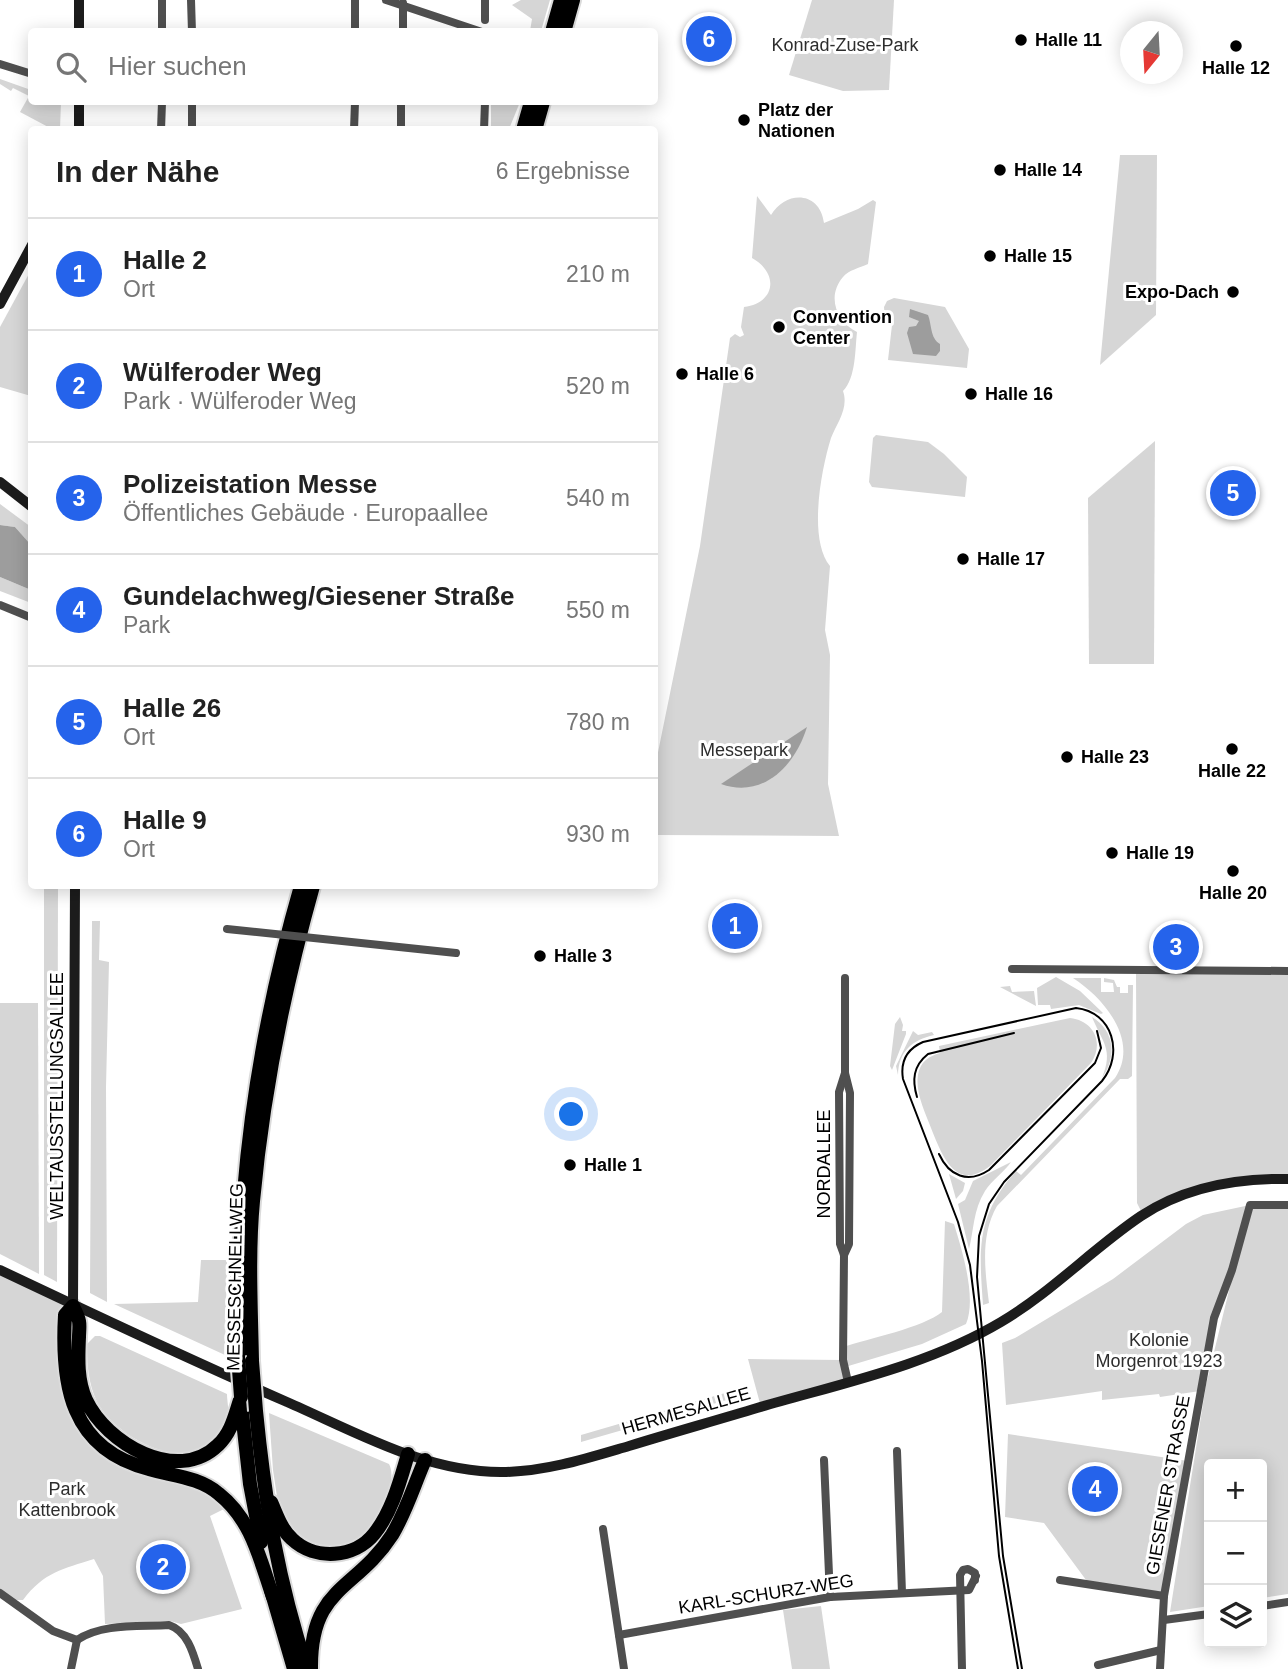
<!DOCTYPE html>
<html lang="de">
<meta charset="utf-8">
<style>
body{margin:0;font-family:Arial,sans-serif;background:#f6f6f6;color:#222}
.controls{position:absolute;right:21px;bottom:21px;display:grid;overflow:hidden;border-radius:7px;box-shadow:0 4px 18px #0003}
.controls button{width:63px;height:63px;display:grid;place-items:center;padding:0;border:0;border-bottom:2px solid #e0e0e0;background:#fff;color:#222;font:35px sans-serif}
.compass{position:absolute;left:1120px;top:21px;width:63px;height:63px;border-radius:50%;background:#fff;box-shadow:0 4px 18px #0003;rotate:198deg}
.you{position:absolute;left:572px;top:1115px;width:24px;height:24px;margin:-18px;border:5px solid #fff;border-radius:50%;background:#1a73e8;box-shadow:0 0 0 10px #1a73e833}
.badge{display:grid;place-items:center;width:46px;height:46px;border-radius:50%;background:#2563eb;color:#fff;font-size:23px;font-weight:700}
.pin{position:absolute;translate:-50% -50%;border:4px solid #fff;box-shadow:0 2px 7px #0006}
.list{margin:0;padding:0;list-style:none}
h2{display:flex;justify-content:space-between;align-items:center;height:91px;margin:0;padding:0 28px;font-size:30px}
h2 small{font-size:23px;font-weight:400;color:#767676}
.list li{display:grid;grid-template-columns:46px 1fr auto;gap:21px;align-items:center;box-sizing:border-box;height:112px;padding:0 28px;border-top:2px solid #e0e0e0}
.list b{display:block;font-size:26px;white-space:nowrap}
.list p{margin:0;font-size:23px;white-space:nowrap;color:#767676}
.list em{font-size:23px;font-style:normal;color:#767676}
.icon{flex:none;width:38px;height:38px;fill:none;stroke:currentColor;stroke-width:2;stroke-linecap:round;stroke-linejoin:round}
.map{position:relative;flex:none;width:1288px;height:1669px;overflow:hidden}
.search{position:absolute;background:#fff;box-shadow:0 4px 18px #0003;left:28px;top:28px;width:630px;height:77px;display:flex;align-items:center;gap:18px;box-sizing:border-box;padding:0 24px;border-radius:7px;color:#767676;font-size:26px}
.panel{position:absolute;background:#fff;box-shadow:0 4px 18px #0003;left:28px;top:126px;width:630px;height:763px;border-radius:7px}
.map>svg:first-child{display:block}
.green{fill:#d6d6d6}
.water{fill:#9d9d9d}
.lines{fill:none;stroke-linecap:round;stroke-linejoin:round}
.highway-casing{stroke:#dbdbdb;stroke-width:18}
.street{stroke:#4f4f4f;stroke-width:8}
.secondary{stroke:#1c1c1c;stroke-width:10}
.highway{stroke:#000;stroke-width:14}
.tram{stroke:#000;stroke-width:2}
.highway-bridge-casing{stroke:#dbdbdb;stroke-width:18;stroke-linecap:butt}
.street-bridge{stroke:#4f4f4f;stroke-width:8}
.highway-bridge{stroke:#000;stroke-width:14}
.poi-dot{fill:#000;stroke:#fff;stroke-width:2.5}
.labels{text-anchor:middle;dominant-baseline:central;stroke-width:6;stroke-linejoin:round;paint-order:stroke}
.poi-label{font-size:18px;font-weight:bold;fill:#000;stroke:#fff;text-anchor:start}
.park-label{font-size:18px;fill:#2d2d2d;stroke:#fff}
.street-label{font-size:18px;fill:#000;stroke:#fff}
</style>
<div class="map">
<svg width="1288" height="1669" viewBox="0 0 1288 1669">
<rect width="100%" height="100%" fill="#fff"/>
<g class="green">
<polygon points="521,0 550,0 541,31 530,31 532,19 512,5"/>
<polygon points="812,0 894,0 889,90 843,91 789,75"/>
<polygon points="0,79 31,90 32,102 61,102 60,129 52,129 20,112 29,96 13,88 11,91 0,84"/>
<polygon points="491,102 520,102 509,129 491,129"/>
<polygon points="1120,155 1157,155 1156,315 1100,365"/>
<path d="M757 196 771 215C786 190 820 191 824 223L858 209 873 200 876 202 868 264C859 268 849 270 843 277 826 297 837 322 857 332 855 350 856 378 843 391 849 408 837 423 831 438 821 470 808 539 830 566L825 630 830 655 828 784 839 836 655 835V767L700 546 730 338 735 334 740 337 744 335 741 327 744 307C776 303 779 273 752 258Z"/>
<polygon points="31,270 31,396 0,387 0,327"/>
<polygon points="894,298 945,307 969,349 967,368 888,360 892,325 885,321 884,307 887,301"/>
<polygon points="876,435 928,442 944,454 967,477 965,497 872,487 869,482 873,438"/>
<polygon points="1155,441 1154,664 1089,664 1088,498"/>
<polygon points="0,504 31,527 31,545 15,527 0,525"/>
<polygon points="0,577 31,590 31,603 0,591"/>
<polygon points="44,886 58,886 57,1282 44,1275"/>
<polygon points="92,921 100,921 99,960 109,962 106,1087 107,1302 90,1293"/>
<polygon points="1136,970 1288,971 1288,1179 1225,1183 1143,1215 1137,1203"/>
<polygon points="1056,977 1080,991 1103,1013 1101,1014 1079,1005 1051,1009 1050,1005 1038,1005 1037,988"/>
<path d="M1073 978H1101V992H1114L1113 983 1104 982V978L1114 980 1117 987H1120V993H1128V985H1133L1132 1076 1128 1079H1120L997 1206C980 1236 985 1270 989 1303L983 1305C979 1249 976 1216 1016 1171L1021 1175 1115 1078C1140 1041 1104 998 1073 978Z"/>
<polygon points="1010,986 1012,992 1034,991 1036,1006 1000,987"/>
<polygon points="0,1003 38,1003 39,1274 0,1254"/>
<polygon points="900,1017 903,1025 902,1031 906,1031 906,1034 892,1070 890,1066 895,1024"/>
<path d="M1092 1017C1115 1031 1117 1057 1102 1078 1114 1049 1102 1042 1092 1017Z"/>
<path d="M1070 1018C1095 1021 1104 1044 1091 1063L990 1166C955 1193 942 1155 931 1128 925 1112 915 1092 918 1075 920 1062 929 1056 940 1053L939 1046Z"/>
<path d="M913 1031 918 1035 932 1032 934 1035C912 1040 899 1051 898 1075L896 1066Z"/>
<path d="M1011 1162C1004 1172 992 1180 985 1191 973 1210 974 1230 969 1249L958 1204 965 1200 973 1181Z"/>
<polygon points="949,1174 965,1183 963,1191 956,1199"/>
<polygon points="1250,1205 1288,1205 1288,1594 1262,1598 1262,1464 1209,1464 1209,1606 1170,1612 1206,1385 1242,1237 1214,1318 1200,1391 1160,1397 1159,1394 1102,1400 1102,1391 1006,1405 1002,1343 1015,1338 1113,1279 1186,1224 1203,1215"/>
<path d="M945 1221 954 1224C962 1250 977 1298 966 1324L922 1344 845 1367 848 1382 761 1407 748 1359 843 1360V1347C868 1339 924 1327 942 1312Z"/>
<polygon points="201,1260 227,1260 225,1355 114,1304 198,1302"/>
<path d="M0 1270 73 1306 65 1375 103 1446 185 1477 232 1505 210 1516 242 1609 181 1624 170 1621 105 1624 103 1576 94 1559C63 1569 44 1572 23 1600H15L0 1590Z"/>
<path d="M95 1336H100L227 1394C227 1402 230 1413 227 1421 205 1484 119 1443 97 1402 88 1383 87 1364 87 1344Z"/>
<polygon points="749,1386 751,1393 581,1442 581,1435"/>
<path d="M269 1413 389 1464C399 1482 377 1529 360 1540 352 1544 342 1547 333 1551L296 1538 279 1510 273 1470Z"/>
<polygon points="1008,1434 1188,1461 1164,1596 1089,1584 1044,1523 1005,1517"/>
<polygon points="821,1606 830,1669 792,1669 783,1610"/>
</g>
<g class="water">
<path d="M910 309 928 315C932 325 930 338 940 344V351L936 356 913 354 907 333 909 327 916 326 919 321 909 317Z"/>
<polygon points="0,525 15,527 31,545 31,590 0,577"/>
<path d="M807 727C795 766 763 799 721 784Z"/>
</g>
<g class="lines">
<g class="highway-casing">
<g id="highway">
<polyline points="552,32 561,0"/>
<polyline points="564,32 573,0"/>
<polyline points="523,130 531,102"/>
<polyline points="535,130 543,102"/>
<path d="M238 1356C237 1190 255 1045 301 886"/>
<path d="M252 1361C251 1308 248 1254 253 1201 263 1093 284 989 313 886"/>
<path d="M241 1397C235 1414 232 1432 218 1445 177 1485 106 1443 86 1400 77 1380 78 1359 79 1337 79 1332 80 1326 79 1321 78 1316 75 1311 73 1306L65 1315C61 1384 70 1449 149 1469 173 1476 199 1477 219 1494 252 1520 260 1560 273 1597"/>
<polyline points="241,1403 250,1484 261,1542"/>
<path d="M256 1411C265 1503 278 1581 307 1669"/>
<path d="M271 1502C277 1515 281 1529 292 1539 315 1561 355 1558 374 1534 392 1512 400 1481 408 1454"/>
<polyline points="271,1590 294,1669"/>
<path d="M311 1669C310 1586 356 1591 392 1535 406 1512 414 1485 425 1460"/>
</g>
</g>
<g class="street">
<polyline points="191,0 192,32"/>
<polyline points="386,0 482,32"/>
<polyline points="485,0 485,20"/>
<polyline points="162,32 162,0"/>
<polyline points="355,32 355,0"/>
<polyline points="403,32 403,3"/>
<polyline points="0,64 32,74"/>
<polyline points="192,102 192,130"/>
<polyline points="401,129 401,102"/>
<polyline points="161,130 162,102"/>
<polyline points="354,130 355,102"/>
<polyline points="484,130 485,102"/>
<polyline points="0,605 32,618"/>
<polyline points="1012,969 1288,971"/>
<polyline points="845,1073 839,1092 840,1244 844,1255 843,1360 848,1382"/>
<polyline points="844,1255 849,1244 850,1093 845,1073 845,978"/>
<polyline points="897,1451 902,1593"/>
<polyline points="824,1460 830,1597"/>
<polyline points="603,1529 624,1669"/>
<polyline points="1060,1580 1164,1596"/>
<polyline points="0,1593 53,1631 77,1640"/>
<polyline points="1262,1606 1288,1602"/>
<polyline points="1164,1620 1209,1614"/>
<polyline points="619,1635 830,1597 969,1590 976,1576"/>
<path d="M77 1640C102 1623 140 1627 169 1625 187 1631 193 1652 198 1669"/>
<polyline points="1098,1665 1161,1650"/>
<polyline points="71,1669 77,1640"/>
<polyline points="962,1669 960,1575 963,1570 968,1569 975,1573 975,1580"/>
<polyline points="1160,1669 1164,1596 1214,1318 1232,1270 1250,1205 1288,1205"/>
</g>
<g class="secondary">
<polyline points="79,32 79,0"/>
<polyline points="79,130 79,102"/>
<polyline points="0,304 32,245"/>
<polyline points="0,482 32,507"/>
<path d="M0 1270C95 1315 190 1360 287 1402 356 1432 428 1474 506 1472 548 1471 588 1458 629 1446 671 1433 714 1421 757 1408 839 1384 927 1366 1001 1322 1052 1292 1092 1249 1141 1216 1185 1187 1236 1178 1288 1179"/>
<polyline points="73,1306 75,886"/>
</g>
<use href="#highway" class="highway"/>
<g class="tram">
<path d="M917 1097C912 1080 913 1066 928 1054L1014 1033"/>
<path d="M939 1154C949 1176 968 1184 989 1170L1095 1063 1101 1048 1097 1031"/>
<path d="M1018 1669 999 1556 982 1361 970 1265 958 1222 903 1079C900 1061 907 1049 923 1042L1076 1008C1113 1012 1124 1054 1102 1081L1004 1182 989 1204 979 1236 977 1277 1003 1556 1022 1669"/>
</g>
<g class="highway-bridge-casing">
<g id="highway-bridge">
<polyline points="238,1356 241,1397"/>
<polyline points="252,1361 256,1411"/>
</g>
</g>
<polyline class="street-bridge" points="227,929 456,953"/>
<use href="#highway-bridge" class="highway-bridge"/>
</g>
<g class="poi-dot">
<circle cx="1021" cy="40" r="7"/>
<circle cx="1236" cy="46" r="7"/>
<circle cx="744" cy="120" r="7"/>
<circle cx="1000" cy="170" r="7"/>
<circle cx="990" cy="256" r="7"/>
<circle cx="1233" cy="292" r="7"/>
<circle cx="779" cy="327" r="7"/>
<circle cx="682" cy="374" r="7"/>
<circle cx="971" cy="394" r="7"/>
<circle cx="963" cy="559" r="7"/>
<circle cx="1232" cy="749" r="7"/>
<circle cx="1067" cy="757" r="7"/>
<circle cx="1112" cy="853" r="7"/>
<circle cx="1233" cy="871" r="7"/>
<circle cx="540" cy="956" r="7"/>
<circle cx="570" cy="1165" r="7"/>
</g>
<g class="labels">
<g class="poi-label">
<text x="1035" y="40">Halle 11</text>
<text x="1236" y="68" text-anchor="middle">Halle 12</text>
<text x="758" y="110">Platz der<tspan x="758" dy="21">Nationen</tspan></text>
<text x="1014" y="170">Halle 14</text>
<text x="1004" y="256">Halle 15</text>
<text x="1219" y="292" text-anchor="end">Expo-Dach</text>
<text x="793" y="317">Convention<tspan x="793" dy="21">Center</tspan></text>
<text x="696" y="374">Halle 6</text>
<text x="985" y="394">Halle 16</text>
<text x="977" y="559">Halle 17</text>
<text x="1081" y="757">Halle 23</text>
<text x="1232" y="771" text-anchor="middle">Halle 22</text>
<text x="1126" y="853">Halle 19</text>
<text x="1233" y="893" text-anchor="middle">Halle 20</text>
<text x="554" y="956">Halle 3</text>
<text x="584" y="1165">Halle 1</text>
</g>
<g class="park-label">
<text x="845" y="45">Konrad-Zuse-Park</text>
<text x="744" y="750">Messepark</text>
<text x="1159" y="1340">Kolonie<tspan x="1159" dy="21">Morgenrot 1923</tspan></text>
<text x="67" y="1489">Park<tspan x="67" dy="21">Kattenbrook</tspan></text>
</g>
<g class="street-label">
<text transform="translate(57 1096) rotate(-90)">WELTAUSSTELLUNGSALLEE</text>
<text transform="translate(824 1164) rotate(-90)">NORDALLEE</text>
<text transform="translate(235 1277) rotate(-89)">MESSESCHNELLWEG</text>
<text transform="translate(686 1411) rotate(-16)">HERMESALLEE</text>
<text transform="translate(1168 1485) rotate(-80)">GIESENER STRASSE</text>
<text transform="translate(766 1594) rotate(-9)">KARL-SCHURZ-WEG</text>
</g>
</g>
</svg>
<div class="controls">
<button>+</button>
<button>−</button>
<button><svg class="icon" aria-label="layers" viewBox="0 0 24 24"><path d="M12 4l9 5-9 5-9-5zM3 14l9 5 9-5"/></svg></button>
</div>
<svg class="compass" viewBox="-18 -18 36 36"><path d="M0-13l5 13h-10z" fill="#e53935"/><path d="M0 13l5-13h-10z" fill="#767676"/></svg>
<div class="you"></div>
<div class="pin badge" style="left:735px;top:926px">1</div>
<div class="pin badge" style="left:163px;top:1567px">2</div>
<div class="pin badge" style="left:1176px;top:947px">3</div>
<div class="pin badge" style="left:1095px;top:1489px">4</div>
<div class="pin badge" style="left:1233px;top:493px">5</div>
<div class="pin badge" style="left:709px;top:39px">6</div>
<div class="search"><svg class="icon" aria-label="search" viewBox="0 0 24 24"><circle cx="10" cy="10" r="6"/><path d="M15 15l6 6"/></svg>Hier suchen</div>
<section class="panel">
<h2>In der Nähe<small>6 Ergebnisse</small></h2>
<ul class="list">
<li><span class="badge">1</span><div><b>Halle 2</b><p>Ort</p></div><em>210 m</em></li>
<li><span class="badge">2</span><div><b>Wülferoder Weg</b><p>Park · Wülferoder Weg</p></div><em>520 m</em></li>
<li><span class="badge">3</span><div><b>Polizeistation Messe</b><p>Öffentliches Gebäude · Europaallee</p></div><em>540 m</em></li>
<li><span class="badge">4</span><div><b>Gundelachweg/Giesener Straße</b><p>Park</p></div><em>550 m</em></li>
<li><span class="badge">5</span><div><b>Halle 26</b><p>Ort</p></div><em>780 m</em></li>
<li><span class="badge">6</span><div><b>Halle 9</b><p>Ort</p></div><em>930 m</em></li>
</ul>
</section>
</div>
